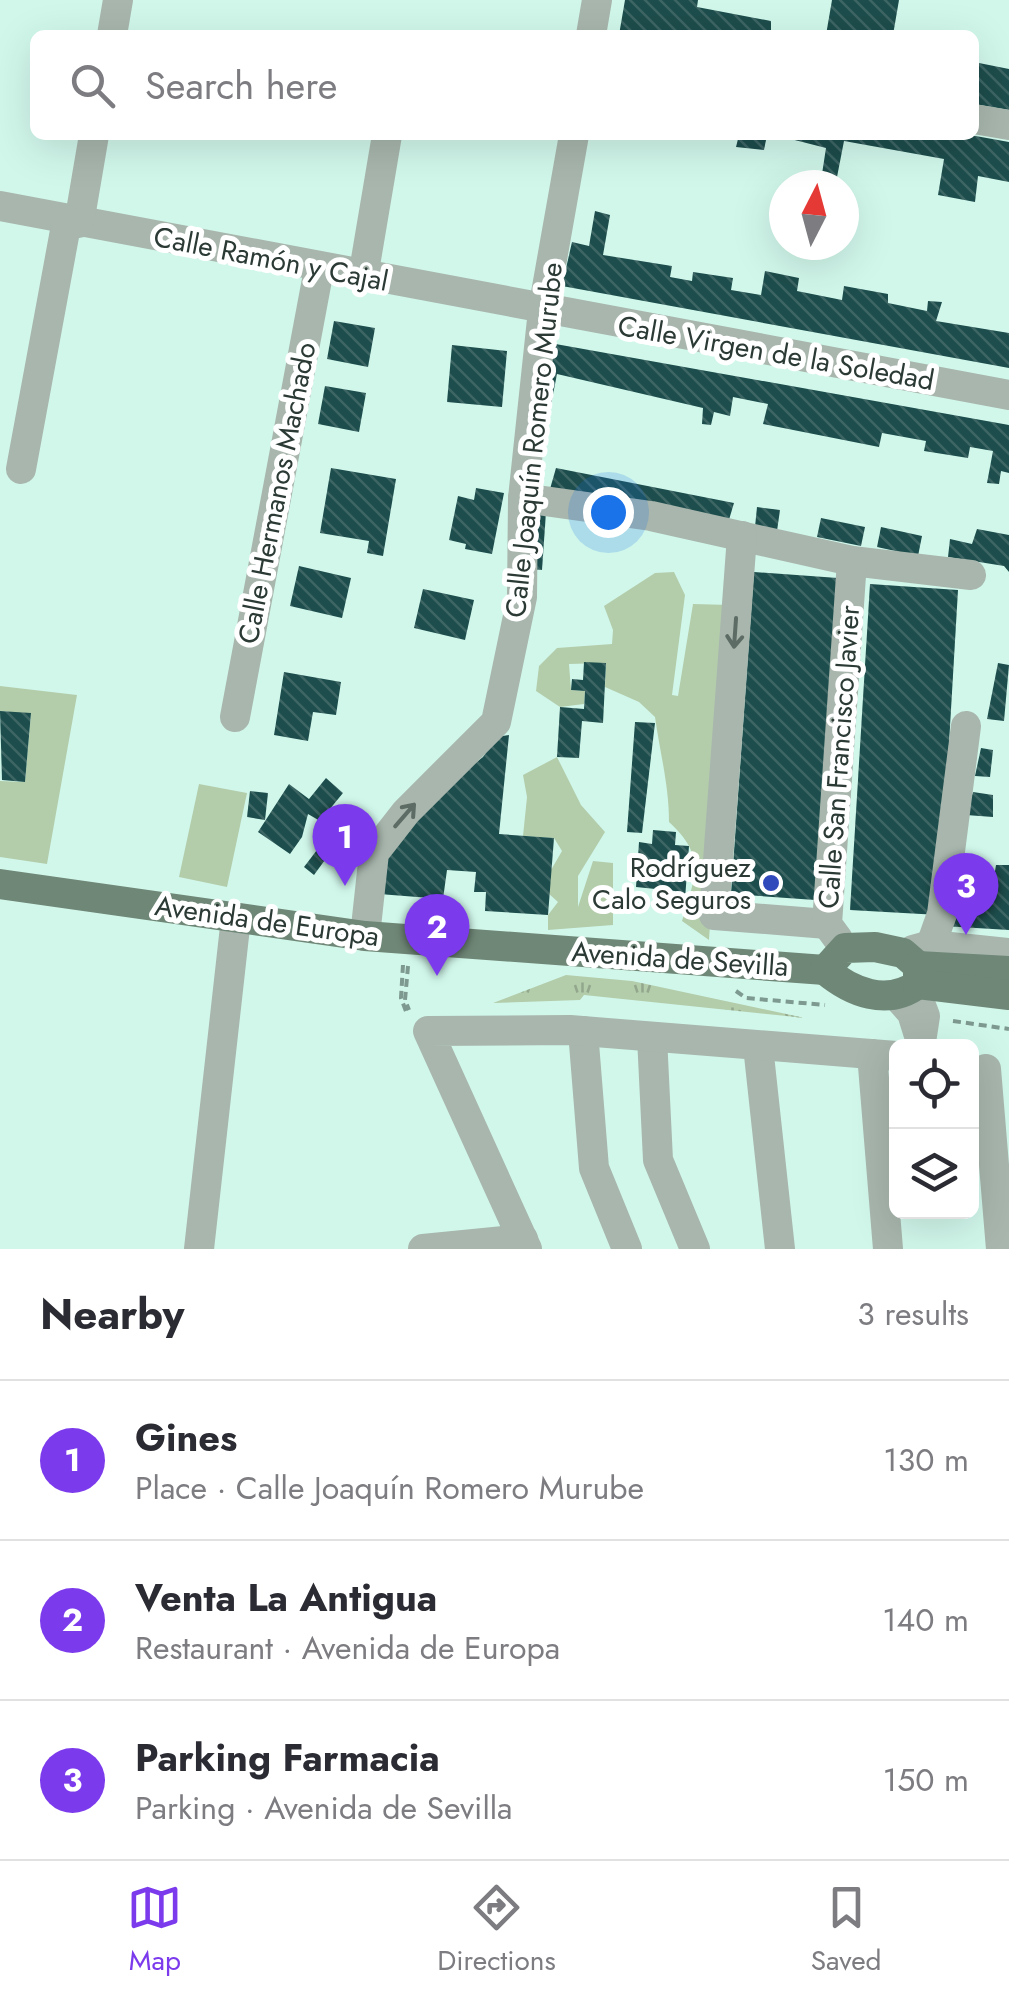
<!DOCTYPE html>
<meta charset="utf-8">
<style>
body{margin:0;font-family:Jost,sans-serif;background:#f2f2f3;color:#2b2b33}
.controls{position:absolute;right:30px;bottom:30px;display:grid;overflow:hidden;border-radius:15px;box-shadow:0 10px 40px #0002}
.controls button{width:90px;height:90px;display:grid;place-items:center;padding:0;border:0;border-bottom:2px solid #e1e1e2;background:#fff;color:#2b2b33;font:50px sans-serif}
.compass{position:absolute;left:769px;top:170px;width:90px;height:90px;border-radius:50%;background:#fff;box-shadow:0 10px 40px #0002;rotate:6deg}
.you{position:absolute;left:608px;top:512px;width:35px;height:35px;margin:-25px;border:8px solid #fff;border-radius:50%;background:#1a73e8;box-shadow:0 0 0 15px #1a73e833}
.badge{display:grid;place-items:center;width:65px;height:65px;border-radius:50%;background:#7c3aed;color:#fff;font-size:32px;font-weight:700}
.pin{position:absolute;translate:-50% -82px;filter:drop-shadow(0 2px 5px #0008)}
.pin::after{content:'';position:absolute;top:52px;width:35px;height:30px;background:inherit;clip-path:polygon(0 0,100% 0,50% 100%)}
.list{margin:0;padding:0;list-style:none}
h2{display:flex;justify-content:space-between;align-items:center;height:130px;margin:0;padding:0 40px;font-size:42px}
h2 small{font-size:32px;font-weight:400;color:#7c7c81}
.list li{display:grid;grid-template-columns:65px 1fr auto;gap:30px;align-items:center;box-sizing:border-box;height:160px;padding:0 40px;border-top:2px solid #e1e1e2}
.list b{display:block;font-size:38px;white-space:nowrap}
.list p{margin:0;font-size:32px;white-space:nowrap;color:#7c7c81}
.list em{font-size:32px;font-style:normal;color:#7c7c81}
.icon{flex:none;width:55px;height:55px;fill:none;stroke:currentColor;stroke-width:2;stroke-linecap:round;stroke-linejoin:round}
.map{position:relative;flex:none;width:1009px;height:1249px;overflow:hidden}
.search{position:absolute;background:#fff;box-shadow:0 10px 40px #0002;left:30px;right:30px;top:30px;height:110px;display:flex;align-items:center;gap:25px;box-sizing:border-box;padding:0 35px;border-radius:15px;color:#7c7c81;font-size:38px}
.sheet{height:610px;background:#fff}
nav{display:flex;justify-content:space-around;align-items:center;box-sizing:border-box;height:140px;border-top:2px solid #e1e1e2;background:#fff;font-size:28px;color:#7c7c81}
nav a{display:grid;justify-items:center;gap:5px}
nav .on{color:#7c3aed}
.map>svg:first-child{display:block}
.grass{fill:url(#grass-tufts)}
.garden{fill:#b3cdab}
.building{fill:url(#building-back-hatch)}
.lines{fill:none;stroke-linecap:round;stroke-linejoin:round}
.path{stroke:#7e9990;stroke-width:4;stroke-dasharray:8 5;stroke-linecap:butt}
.minor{stroke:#a8b6ad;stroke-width:30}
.major{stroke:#6f8777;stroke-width:30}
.oneway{stroke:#5d6c65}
.poi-dot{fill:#304abb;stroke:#fff;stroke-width:4}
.labels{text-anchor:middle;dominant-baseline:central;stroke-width:10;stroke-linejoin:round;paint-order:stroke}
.street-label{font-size:28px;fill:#2b3a35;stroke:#fff}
.poi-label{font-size:28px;fill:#2b3a35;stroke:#fff;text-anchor:end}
</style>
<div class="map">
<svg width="1009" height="1249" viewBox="0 0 1009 1249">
<defs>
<pattern id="grass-tufts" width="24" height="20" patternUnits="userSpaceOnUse" patternTransform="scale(2.5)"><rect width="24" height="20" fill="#b3cdab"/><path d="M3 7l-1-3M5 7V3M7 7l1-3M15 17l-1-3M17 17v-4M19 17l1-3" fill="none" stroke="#92a78c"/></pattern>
<pattern id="building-back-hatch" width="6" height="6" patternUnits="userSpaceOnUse" patternTransform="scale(2.5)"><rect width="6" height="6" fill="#1d4d4c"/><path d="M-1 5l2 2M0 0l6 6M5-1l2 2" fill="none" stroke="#3d6564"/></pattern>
</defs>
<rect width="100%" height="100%" fill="#d1f7eb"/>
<polygon class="grass" points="566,975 632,981 805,1018 584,995 580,1000 493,1003"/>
<g class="garden">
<path d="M674 572 685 595 672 695 678 696 693 604 731 605 709 940 682 921C695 876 707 857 669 822 669 785 660 753 655 717L639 702 605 687 606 663 569 664 571 690 585 691 584 704 560 707 536 691 539 666 557 648 612 644 613 630 604 606 655 573Z"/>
<polygon points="0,686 77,695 47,864 0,857 0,781 25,782 31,714 0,711"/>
<polygon points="557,757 581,805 605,832 578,876 578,907 593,861 613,863 613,925 548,930 548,915 558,902 548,893 551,870 562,851 554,838 523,836 527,797 523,775"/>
<polygon points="199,784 247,793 227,887 179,877"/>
</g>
<g class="building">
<polygon points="625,0 698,0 697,7 771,21 771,35 619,35"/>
<polygon points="832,0 899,0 893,35 826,35"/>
<polygon points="974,62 1009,69 1009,110 974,104"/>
<polygon points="739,135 767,135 764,150 736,147"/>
<polygon points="775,135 970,135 1009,142 1009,182 978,176 975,202 938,195 944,159 844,141 837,177 822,174 826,148"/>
<polygon points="595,211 610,215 603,255 672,266 670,277 692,281 693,272 733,278 731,290 761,295 765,271 799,278 797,291 842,300 844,286 888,294 888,303 927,311 928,301 942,302 936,321 1009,333 1009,368 562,286 572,242 589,246"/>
<polygon points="334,321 375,328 368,367 327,359"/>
<polygon points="550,343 1009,425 1009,473 1001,471 999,484 987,483 993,451 970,447 968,458 924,451 926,441 882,433 879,447 763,424 768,404 733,397 730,416 714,412 711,425 702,424 703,408 557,374 550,410 541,407"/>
<polygon points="452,345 507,351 502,407 447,402"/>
<polygon points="325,386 366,393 359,432 318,424"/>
<polygon points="331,468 396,479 383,556 367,553 369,541 320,533"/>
<polygon points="556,468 734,503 728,523 550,489"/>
<polygon points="476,488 504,493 492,554 465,549 466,544 449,540 458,496 474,500"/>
<polygon points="757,507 780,510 777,531 755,527"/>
<polygon points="532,510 546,512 542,570 528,569"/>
<polygon points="821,518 865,527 861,546 817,537"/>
<polygon points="881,527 922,536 918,556 877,547"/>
<polygon points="977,529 1009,535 1009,572 1004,566 948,557 950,539 972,544"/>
<polygon points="299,566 351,578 342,618 290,606"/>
<polygon points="754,572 838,578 815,900 731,894"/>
<polygon points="870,584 958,590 939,915 850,910"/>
<polygon points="423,589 474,600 465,640 414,628"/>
<polygon points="584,662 606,663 603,723 582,721 579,758 557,757 560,707 584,709 585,691 571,690 572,679 583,680"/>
<polygon points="998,663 1009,665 1004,721 987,719"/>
<polygon points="284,672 341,682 336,715 313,712 308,741 274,735"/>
<polygon points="0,711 31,713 25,782 2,780"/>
<polygon points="635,722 655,723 642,833 627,832"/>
<polygon points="509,735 499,834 554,838 548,915 485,911 486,892 474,892 476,872 447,870 443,899 379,894 382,856 446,786 483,757 496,737"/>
<polygon points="981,748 993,750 990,777 975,776"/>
<polygon points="326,778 343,793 320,821 308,814 302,837 290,854 258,832 289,784 309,799"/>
<polygon points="250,791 268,793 265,820 247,817"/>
<polygon points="973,792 993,795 993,817 966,815"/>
<polygon points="653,830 676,832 675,845 689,846 685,899 674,899 675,891 636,887 639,842 652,844"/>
<polygon points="320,846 330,853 314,875 304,867"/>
<polygon points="996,865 1009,865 1009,930 943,926 955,872 971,873 968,901 975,902 977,877 994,877"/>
</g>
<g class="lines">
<g class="path">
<polyline points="403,965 401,998 407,1014"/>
<polyline points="408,966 405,1000 409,1010"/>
<polyline points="736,991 746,998 825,1005"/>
<polyline points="953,1021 1009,1029"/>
</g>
<g class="minor">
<polyline points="112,35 118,0"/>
<polyline points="591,35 597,0"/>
<polyline points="974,119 1009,125"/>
<polyline points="0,206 1009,395"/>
<polyline points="79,223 94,135"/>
<polyline points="363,277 387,135"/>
<polyline points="21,469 67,220"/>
<polyline points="523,498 651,516 852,561 971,575"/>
<polyline points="742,536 714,915 827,924"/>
<polyline points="235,717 319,269"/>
<polyline points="365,936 374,853 406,812 496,722 522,597 523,498 543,310 574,135"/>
<polyline points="838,939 827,924 852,561"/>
<polyline points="931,945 942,914 966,726"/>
<polyline points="913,950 931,945 1009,953"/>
<polyline points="897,996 912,1013 921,1042 925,1016 914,987"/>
<polyline points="583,1031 594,1168 627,1249"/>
<polyline points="652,1037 658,1160 695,1249"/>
<polyline points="758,1046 780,1249"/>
<polyline points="872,1054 888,1249"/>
<polyline points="986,1069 1001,1249"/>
<polyline points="199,1249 236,918"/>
<polyline points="423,1249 523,1239"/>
<polyline points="527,1249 428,1031 570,1030 896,1056"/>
</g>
<g class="major">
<polyline points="0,884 365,936 825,970"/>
<path d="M875 947 903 953 918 966V984C887 1007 851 992 825 970L845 948Z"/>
<polyline points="918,966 1009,971"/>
<polyline points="918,984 1009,995"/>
</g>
</g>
<defs><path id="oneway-shaft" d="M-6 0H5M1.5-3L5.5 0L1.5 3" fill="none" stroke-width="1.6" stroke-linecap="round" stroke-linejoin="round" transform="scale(2.5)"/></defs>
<g class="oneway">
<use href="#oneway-shaft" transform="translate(735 633) rotate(94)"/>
<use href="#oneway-shaft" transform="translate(405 815) rotate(-49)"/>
</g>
<circle class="poi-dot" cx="771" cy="883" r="10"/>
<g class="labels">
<g class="street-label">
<text transform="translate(271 259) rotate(11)">Calle Ramón y Cajal</text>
<text transform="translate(776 353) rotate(10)">Calle Virgen de la Soledad</text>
<text transform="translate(534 440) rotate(-84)">Calle Joaquín Romero Murube</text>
<text transform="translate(277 493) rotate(-79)">Calle Hermanos Machado</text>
<text transform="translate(839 757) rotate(-86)">Calle San Francisco Javier</text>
<text transform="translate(267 921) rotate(8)">Avenida de Europa</text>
<text transform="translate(680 959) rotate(4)">Avenida de Sevilla</text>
</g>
<g class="poi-label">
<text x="751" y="867">Rodríguez<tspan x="751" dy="32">Calo Seguros</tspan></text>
</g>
</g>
</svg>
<div class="controls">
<button><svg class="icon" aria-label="locate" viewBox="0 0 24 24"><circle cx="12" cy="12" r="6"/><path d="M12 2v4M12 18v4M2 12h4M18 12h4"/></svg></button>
<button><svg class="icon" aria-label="layers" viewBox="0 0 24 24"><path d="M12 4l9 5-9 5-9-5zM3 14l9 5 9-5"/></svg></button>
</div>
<svg class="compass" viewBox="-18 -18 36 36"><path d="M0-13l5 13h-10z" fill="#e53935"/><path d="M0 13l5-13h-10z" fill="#7c7c81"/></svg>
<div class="you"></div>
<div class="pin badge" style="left:345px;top:886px">1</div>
<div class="pin badge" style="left:437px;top:976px">2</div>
<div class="pin badge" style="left:966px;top:935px">3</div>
<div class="search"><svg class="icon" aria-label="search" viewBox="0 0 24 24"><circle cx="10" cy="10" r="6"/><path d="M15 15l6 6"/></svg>Search here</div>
</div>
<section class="sheet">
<h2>Nearby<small>3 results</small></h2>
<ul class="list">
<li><span class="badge">1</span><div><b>Gines</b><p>Place · Calle Joaquín Romero Murube</p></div><em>130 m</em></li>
<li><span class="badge">2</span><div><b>Venta La Antigua</b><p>Restaurant · Avenida de Europa</p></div><em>140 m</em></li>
<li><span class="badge">3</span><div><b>Parking Farmacia</b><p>Parking · Avenida de Sevilla</p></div><em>150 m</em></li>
</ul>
</section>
<nav>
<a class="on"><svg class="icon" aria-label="map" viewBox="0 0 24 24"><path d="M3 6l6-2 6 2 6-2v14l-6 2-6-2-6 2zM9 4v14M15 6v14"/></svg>Map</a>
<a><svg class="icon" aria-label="directions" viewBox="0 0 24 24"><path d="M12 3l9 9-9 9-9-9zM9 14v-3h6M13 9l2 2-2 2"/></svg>Directions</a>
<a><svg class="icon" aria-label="saved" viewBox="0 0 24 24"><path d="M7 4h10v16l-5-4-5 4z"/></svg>Saved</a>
</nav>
